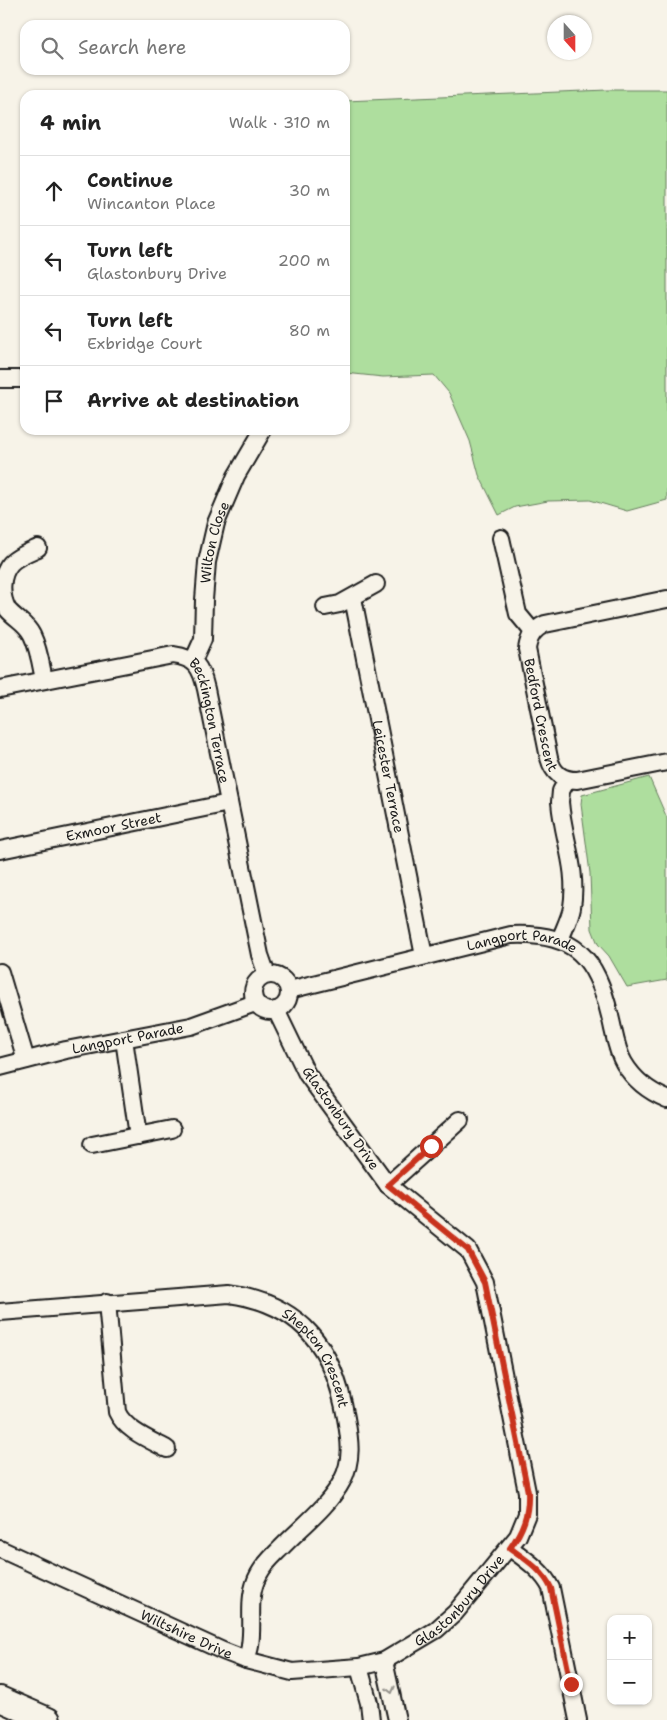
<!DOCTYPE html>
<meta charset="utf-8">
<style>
body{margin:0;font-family:"Shantell Sans",sans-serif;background:#f2f2f2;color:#222}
.controls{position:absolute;right:15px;bottom:15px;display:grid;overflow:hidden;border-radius:10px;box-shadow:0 1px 4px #0004}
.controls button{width:45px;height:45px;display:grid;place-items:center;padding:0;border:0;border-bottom:1px solid #e0e0e0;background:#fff;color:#222;font:25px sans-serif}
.compass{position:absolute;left:547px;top:15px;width:45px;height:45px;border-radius:50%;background:#fff;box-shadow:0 1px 4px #0004;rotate:159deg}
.stop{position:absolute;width:15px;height:15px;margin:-11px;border:4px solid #c8321e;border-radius:50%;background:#fff}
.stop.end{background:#c8321e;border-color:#fff;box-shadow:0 1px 5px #0008}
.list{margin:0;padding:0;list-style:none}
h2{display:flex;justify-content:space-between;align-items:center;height:65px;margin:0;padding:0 20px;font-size:21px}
h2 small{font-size:16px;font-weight:400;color:#767676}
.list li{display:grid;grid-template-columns:32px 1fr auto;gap:15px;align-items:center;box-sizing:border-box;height:70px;padding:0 20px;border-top:1px solid #e0e0e0}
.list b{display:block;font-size:19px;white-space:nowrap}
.list p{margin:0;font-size:16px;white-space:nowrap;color:#767676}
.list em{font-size:16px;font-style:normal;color:#767676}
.icon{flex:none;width:28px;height:28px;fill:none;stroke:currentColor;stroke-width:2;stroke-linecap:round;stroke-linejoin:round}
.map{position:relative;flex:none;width:667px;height:1720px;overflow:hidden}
.search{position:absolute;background:#fff;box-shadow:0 1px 4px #0004;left:20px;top:20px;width:330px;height:55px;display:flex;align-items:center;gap:12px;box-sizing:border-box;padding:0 18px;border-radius:15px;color:#767676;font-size:19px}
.panel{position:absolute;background:#fff;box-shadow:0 1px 4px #0004;left:20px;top:90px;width:330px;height:345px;border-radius:15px}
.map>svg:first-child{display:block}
.green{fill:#aede9e;stroke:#657d5d}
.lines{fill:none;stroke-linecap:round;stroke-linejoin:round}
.minor-casing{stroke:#1c1c1c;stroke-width:20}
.secondary-casing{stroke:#1c1c1c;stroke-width:28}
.minor{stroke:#f7f3e8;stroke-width:16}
.secondary{stroke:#f7f3e8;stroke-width:24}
.oneway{stroke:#94928c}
.route{stroke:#c8321e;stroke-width:6}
.labels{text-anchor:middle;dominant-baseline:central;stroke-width:4;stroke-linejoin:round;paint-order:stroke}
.street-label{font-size:14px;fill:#1c1c1c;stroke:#f7f3e8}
</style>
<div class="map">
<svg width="667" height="1720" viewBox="0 0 667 1720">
<rect width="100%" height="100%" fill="#f7f3e8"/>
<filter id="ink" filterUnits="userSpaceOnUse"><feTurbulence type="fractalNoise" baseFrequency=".02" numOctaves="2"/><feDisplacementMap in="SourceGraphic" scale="10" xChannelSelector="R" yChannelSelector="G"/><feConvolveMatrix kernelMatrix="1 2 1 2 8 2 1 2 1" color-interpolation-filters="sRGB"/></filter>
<g filter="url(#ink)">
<g class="green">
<polygon points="607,90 667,90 667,500 627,511 590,500 548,501 515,507 499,515 479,475 470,441 449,393 434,375 383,377 345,373 345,101"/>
<polygon points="649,777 667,818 667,980 627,987 609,956 598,944 592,929 590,873 581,804 582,795"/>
</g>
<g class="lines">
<g class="minor-casing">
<g id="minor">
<polyline points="0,379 25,379"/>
<polyline points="501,538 518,614 533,632"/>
<path d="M38 548C29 552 18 556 11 563 0 575 0 596 8 610 16 619 27 624 32 635 39 649 41 665 44 680"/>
<path id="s1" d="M353 598 424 956"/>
<path id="s2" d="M667 599 545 624C534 629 529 636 527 649L549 758C553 773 561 780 577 780L667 762"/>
<polyline points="325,607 340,604 376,584"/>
<path id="s3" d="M193 661 203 639 204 600 207 562 216 523 236 476 263 430"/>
<path id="s4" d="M0 689 173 655C196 658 201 667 206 689L260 955 267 975"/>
<path id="s5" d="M0 850 229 803"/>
<path d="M560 940C564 929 570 918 572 907 578 868 563 839 560 802L561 791 567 780"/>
<polyline points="0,972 26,1060"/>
<circle cx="271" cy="993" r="18"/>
<path id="s6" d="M289 990 511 935C575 932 596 957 610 1016 614 1031 616 1050 624 1063 634 1080 650 1092 667 1099"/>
<polyline points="124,1039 138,1136"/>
<path id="s7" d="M0 1067 66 1050 191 1026 255 1003"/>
<polyline points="92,1145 172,1129"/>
<polyline points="388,1185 460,1120"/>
<path d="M107 1302 117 1412C125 1430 150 1440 167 1449"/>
<path id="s8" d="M0 1312 229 1294C302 1304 334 1348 346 1418 350 1440 353 1460 342 1481 329 1506 300 1528 281 1548 273 1556 264 1564 259 1574 246 1597 254 1621 250 1645 250 1650 247 1655 246 1660"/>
<path d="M510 1548C525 1559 542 1570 551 1588L578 1720"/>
<path id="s9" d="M0 1549 223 1651 246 1660 292 1672 359 1667 384 1661 436 1630 455 1613 518 1536 527 1514V1492L485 1282 468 1250 388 1185 307 1074 276 1010"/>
<polyline points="384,1661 397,1720"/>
<polyline points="359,1667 369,1703 371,1720"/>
</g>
</g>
<g class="secondary-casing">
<polyline id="secondary" points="0,1699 48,1720"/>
</g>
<use href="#minor" class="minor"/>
<use href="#secondary" class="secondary"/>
</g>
<defs><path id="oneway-chevron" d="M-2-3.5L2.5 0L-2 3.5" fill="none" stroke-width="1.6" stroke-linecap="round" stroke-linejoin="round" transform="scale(1.25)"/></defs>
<use class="oneway" href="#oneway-chevron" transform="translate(391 1690) rotate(76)"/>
</g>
<g class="lines" filter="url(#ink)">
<path class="route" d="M431 1146 388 1185 468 1250 485 1282 528 1492C529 1514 523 1530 510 1548 525 1559 543 1570 551 1588L571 1684"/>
</g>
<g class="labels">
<g class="street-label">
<text stroke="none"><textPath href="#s3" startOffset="122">Wilton Close</textPath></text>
<text stroke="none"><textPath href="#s2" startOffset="224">Bedford Crescent</textPath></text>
<text stroke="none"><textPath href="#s4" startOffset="260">Beckington Terrace</textPath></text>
<text stroke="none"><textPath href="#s1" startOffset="182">Leicester Terrace</textPath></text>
<text stroke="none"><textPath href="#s5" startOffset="116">Exmoor Street</textPath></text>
<text stroke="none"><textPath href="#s6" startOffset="240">Langport Parade</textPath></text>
<text stroke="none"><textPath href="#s7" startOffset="131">Langport Parade</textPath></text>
<text transform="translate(341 1118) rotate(55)">Glastonbury Drive</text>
<text stroke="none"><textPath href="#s8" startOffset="346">Shepton Crescent</textPath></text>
<text stroke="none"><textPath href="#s9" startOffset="508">Glastonbury Drive</textPath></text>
<text stroke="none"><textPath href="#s9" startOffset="205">Wiltshire Drive</textPath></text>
</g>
</g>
</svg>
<div class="controls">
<button>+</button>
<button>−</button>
</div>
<svg class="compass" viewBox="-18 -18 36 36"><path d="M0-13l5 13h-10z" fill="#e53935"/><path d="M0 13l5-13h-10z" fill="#767676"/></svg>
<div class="stop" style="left:431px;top:1146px"></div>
<div class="stop end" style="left:571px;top:1684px"></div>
<div class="search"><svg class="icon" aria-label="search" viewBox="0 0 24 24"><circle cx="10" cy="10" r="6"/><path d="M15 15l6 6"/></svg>Search here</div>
<section class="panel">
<h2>4 min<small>Walk · 310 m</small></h2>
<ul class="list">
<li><svg class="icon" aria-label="ahead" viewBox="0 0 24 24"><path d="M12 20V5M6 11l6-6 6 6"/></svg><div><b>Continue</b><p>Wincanton Place</p></div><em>30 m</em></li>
<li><svg class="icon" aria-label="left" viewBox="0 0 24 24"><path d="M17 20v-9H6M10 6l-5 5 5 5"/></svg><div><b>Turn left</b><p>Glastonbury Drive</p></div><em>200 m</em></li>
<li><svg class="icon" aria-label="left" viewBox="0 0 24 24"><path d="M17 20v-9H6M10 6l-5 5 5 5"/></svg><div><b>Turn left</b><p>Exbridge Court</p></div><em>80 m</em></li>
<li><svg class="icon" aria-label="arrive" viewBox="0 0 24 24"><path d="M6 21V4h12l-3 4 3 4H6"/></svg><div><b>Arrive at destination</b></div></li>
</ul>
</section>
</div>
